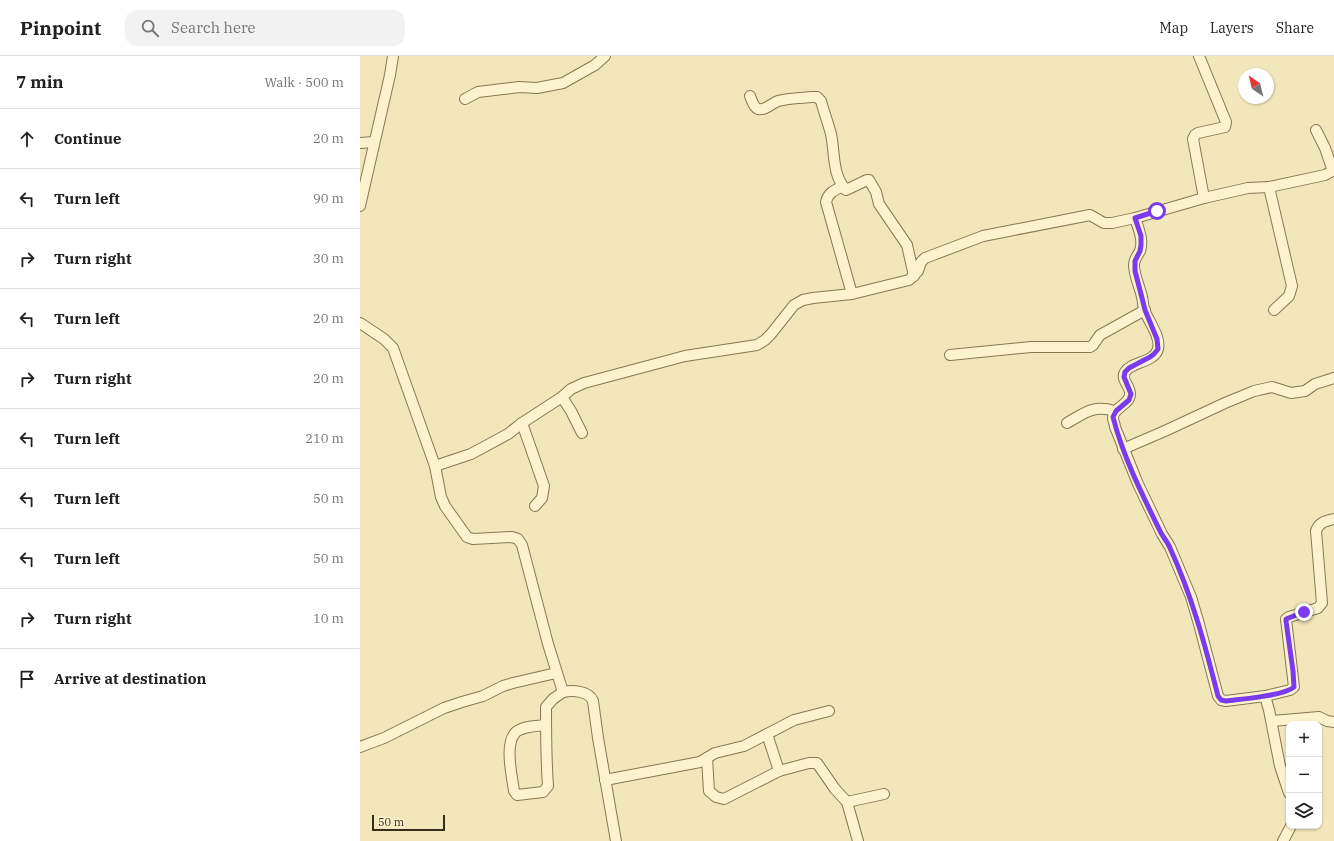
<!DOCTYPE html>
<meta charset="utf-8">
<style>
body{margin:0;font-family:"IBM Plex Serif",serif;background:#f2f2f2;color:#222}
.controls{position:absolute;right:12px;bottom:12px;display:grid;overflow:hidden;border-radius:8px;box-shadow:0 1px 3px #0004}
.controls button{width:36px;height:36px;display:grid;place-items:center;padding:0;border:0;border-bottom:1px solid #e0e0e0;background:#fff;color:#222;font:20px sans-serif}
.compass{position:absolute;left:878px;top:12px;width:36px;height:36px;border-radius:50%;background:#fff;box-shadow:0 1px 3px #0004;rotate:325deg}
.scale{position:absolute;left:12px;bottom:10px;width:73px;box-sizing:border-box;padding-left:4px;border:2px solid #382b1a;border-top:0;font-size:11px;line-height:14px;white-space:nowrap;color:#382b1a;-webkit-text-stroke:3px #f9f0cb;paint-order:stroke}
.stop{position:absolute;width:12px;height:12px;margin:-9px;border:3px solid #7c3aed;border-radius:50%;background:#fff}
.stop.end{background:#7c3aed;border-color:#fff;box-shadow:0 1px 4px #0008}
.list{margin:0;padding:0;list-style:none}
h2{display:flex;justify-content:space-between;align-items:center;height:52px;margin:0;padding:0 16px;font-size:17px}
h2 small{font-size:13px;font-weight:400;color:#767676}
.list li{display:grid;grid-template-columns:26px 1fr auto;gap:12px;align-items:center;box-sizing:border-box;height:60px;padding:0 16px;border-top:1px solid #e0e0e0}
.list b{display:block;font-size:15px;white-space:nowrap}
.list em{font-size:13px;font-style:normal;color:#767676}
.icon{flex:none;width:22px;height:22px;fill:none;stroke:currentColor;stroke-width:2;stroke-linecap:round;stroke-linejoin:round}
.map{position:relative;flex:none;width:974px;height:785px;overflow:hidden}
header{display:flex;align-items:center;gap:24px;box-sizing:border-box;height:56px;padding:0 20px;background:#fff;border-bottom:1px solid #e0e0e0}
header strong{font-size:19px}
nav{display:flex;gap:22px;margin-inline-start:auto;font-size:14px}
.search{width:280px;height:36px;background:#f2f2f2;display:flex;align-items:center;gap:10px;box-sizing:border-box;padding:0 14px;border-radius:12px;color:#767676;font-size:15px}
main{display:flex}
aside{flex:1;background:#fff}
.map>svg:first-child{display:block}
.lines{fill:none;stroke-linecap:round;stroke-linejoin:round}
.minor-casing{stroke:#8a7653;stroke-width:12}
.minor{stroke:#fcf3ce;stroke-width:10}
.route{stroke:#7c3aed;stroke-width:5}
</style>
<header>
<strong>Pinpoint</strong>
<div class="search"><svg class="icon" aria-label="search" viewBox="0 0 24 24"><circle cx="10" cy="10" r="6"/><path d="M15 15l6 6"/></svg>Search here</div>
<nav><a>Map</a><a>Layers</a><a>Share</a></nav>
</header>
<main>
<aside>
<h2>7 min<small>Walk · 500 m</small></h2>
<ul class="list">
<li><svg class="icon" aria-label="ahead" viewBox="0 0 24 24"><path d="M12 20V5M6 11l6-6 6 6"/></svg><div><b>Continue</b></div><em>20 m</em></li>
<li><svg class="icon" aria-label="left" viewBox="0 0 24 24"><path d="M17 20v-9H6M10 6l-5 5 5 5"/></svg><div><b>Turn left</b></div><em>90 m</em></li>
<li><svg class="icon" aria-label="right" viewBox="0 0 24 24"><path d="M7 20v-9h11M14 6l5 5-5 5"/></svg><div><b>Turn right</b></div><em>30 m</em></li>
<li><svg class="icon" aria-label="left" viewBox="0 0 24 24"><path d="M17 20v-9H6M10 6l-5 5 5 5"/></svg><div><b>Turn left</b></div><em>20 m</em></li>
<li><svg class="icon" aria-label="right" viewBox="0 0 24 24"><path d="M7 20v-9h11M14 6l5 5-5 5"/></svg><div><b>Turn right</b></div><em>20 m</em></li>
<li><svg class="icon" aria-label="left" viewBox="0 0 24 24"><path d="M17 20v-9H6M10 6l-5 5 5 5"/></svg><div><b>Turn left</b></div><em>210 m</em></li>
<li><svg class="icon" aria-label="left" viewBox="0 0 24 24"><path d="M17 20v-9H6M10 6l-5 5 5 5"/></svg><div><b>Turn left</b></div><em>50 m</em></li>
<li><svg class="icon" aria-label="left" viewBox="0 0 24 24"><path d="M17 20v-9H6M10 6l-5 5 5 5"/></svg><div><b>Turn left</b></div><em>50 m</em></li>
<li><svg class="icon" aria-label="right" viewBox="0 0 24 24"><path d="M7 20v-9h11M14 6l5 5-5 5"/></svg><div><b>Turn right</b></div><em>10 m</em></li>
<li><svg class="icon" aria-label="arrive" viewBox="0 0 24 24"><path d="M6 21V4h12l-3 4 3 4H6"/></svg><div><b>Arrive at destination</b></div></li>
</ul>
</aside>
<div class="map">
<svg width="974" height="785" viewBox="0 0 974 785">
<rect width="100%" height="100%" fill="#f2e7ba"/>
<g class="lines">
<g class="minor-casing">
<g id="minor">
<polyline points="839,0 866,66 865,71 838,77 835,79 833,83 844,142"/>
<path d="M390 40C392 44 393 51 398 53 405 55 412 47 418 45 428 42 441 42 452 41H457L461 45C464 56 468 67 471 78 475 97 472 119 486 134L507 124H509L516 136 519 148 547 189 554 220"/>
<polyline points="105,43 118,36 159,31 177,32 203,27 235,9 245,0"/>
<polyline points="956,74 965,92 973,115"/>
<polyline points="0,87 14,86"/>
<path d="M482 131C474 134 468 137 466 146L492 238"/>
<polyline points="909,131 932,230 929,240 914,254"/>
<polyline points="0,150 30,19 33,0"/>
<path d="M775 162C778 172 784 184 780 195 778 199 774 203 774 209 774 220 780 231 782 241 783 245 783 249 784 253 788 265 801 280 798 293 794 307 772 305 765 316 760 323 771 331 770 338 770 349 753 351 753 362 753 365 755 368 755 371L778 428 802 478 810 491 831 541 839 568 858 640 861 644 866 645 905 640 909 654 920 710 929 737"/>
<polyline points="0,267 24,283 33,292 75,410 111,398 148,378 162,367 202,341 211,333 224,327 325,300 397,289 405,284 411,278 434,249 443,244 453,242 492,238 549,224 558,215 561,206 565,202 623,180 730,159 744,167 752,167 775,162 844,142 888,132 909,131 965,119 974,114"/>
<polyline points="590,299 671,291 730,291 733,289 740,279 785,254"/>
<polyline points="202,341 211,355 222,377"/>
<polyline points="162,367 184,430 182,442 175,450"/>
<path d="M707 367C726 356 733 349 755 355"/>
<polyline points="763,393 807,374 865,347 894,335 912,331 931,337 945,335 955,328 974,322"/>
<path d="M75 410 81 441 85 450 107 481 113 483 152 481 158 483 162 489 188 588 203 636C213 634 229 635 233 645L238 682 256 785"/>
<path d="M905 640 930 634 934 631 926 563 929 561 958 552 962 547 956 475C959 466 966 465 974 463"/>
<polyline points="912,665 959,661 967,665 974,666"/>
<path d="M186 669C177 670 163 670 156 676 144 687 152 720 154 735L157 739 183 736 188 730C186 703 186 677 186 651L193 643 203 636"/>
<polyline points="407,678 419,715 449,707 457,707 475,733 487,746 524,738"/>
<polyline points="0,691 24,682 84,652 102,646 123,640 143,630 153,627 196,617"/>
<polyline points="347,702 349,735 356,741 364,743 419,715"/>
<polyline points="245,724 340,706 355,697 384,690 434,664 469,655"/>
<polyline points="487,746 498,785"/>
<polyline points="923,785 931,770"/>
</g>
</g>
<use href="#minor" class="minor"/>
</g>
<g class="lines">
<path class="route" d="M797 155 775 162 781 180V189L780 195 775 205V215L782 242 785 254 797 283 798 293 794 298 790 301 769 312 765 316 764 321 771 338 769 344 756 355 753 361C763 401 783 440 801 477 804 482 808 487 810 492 832 540 845 589 858 640L861 644 866 645C881 643 924 640 934 631L933 615 926 565V563L944 556"/>
</g>
</svg>
<div class="controls">
<button>+</button>
<button>−</button>
<button><svg class="icon" aria-label="layers" viewBox="0 0 24 24"><path d="M12 4l9 5-9 5-9-5zM3 14l9 5 9-5"/></svg></button>
</div>
<svg class="compass" viewBox="-18 -18 36 36"><path d="M0-13l5 13h-10z" fill="#e53935"/><path d="M0 13l5-13h-10z" fill="#767676"/></svg>
<div class="scale">50 m</div>
<div class="stop" style="left:797px;top:155px"></div>
<div class="stop end" style="left:944px;top:556px"></div>
</div>
</main>
